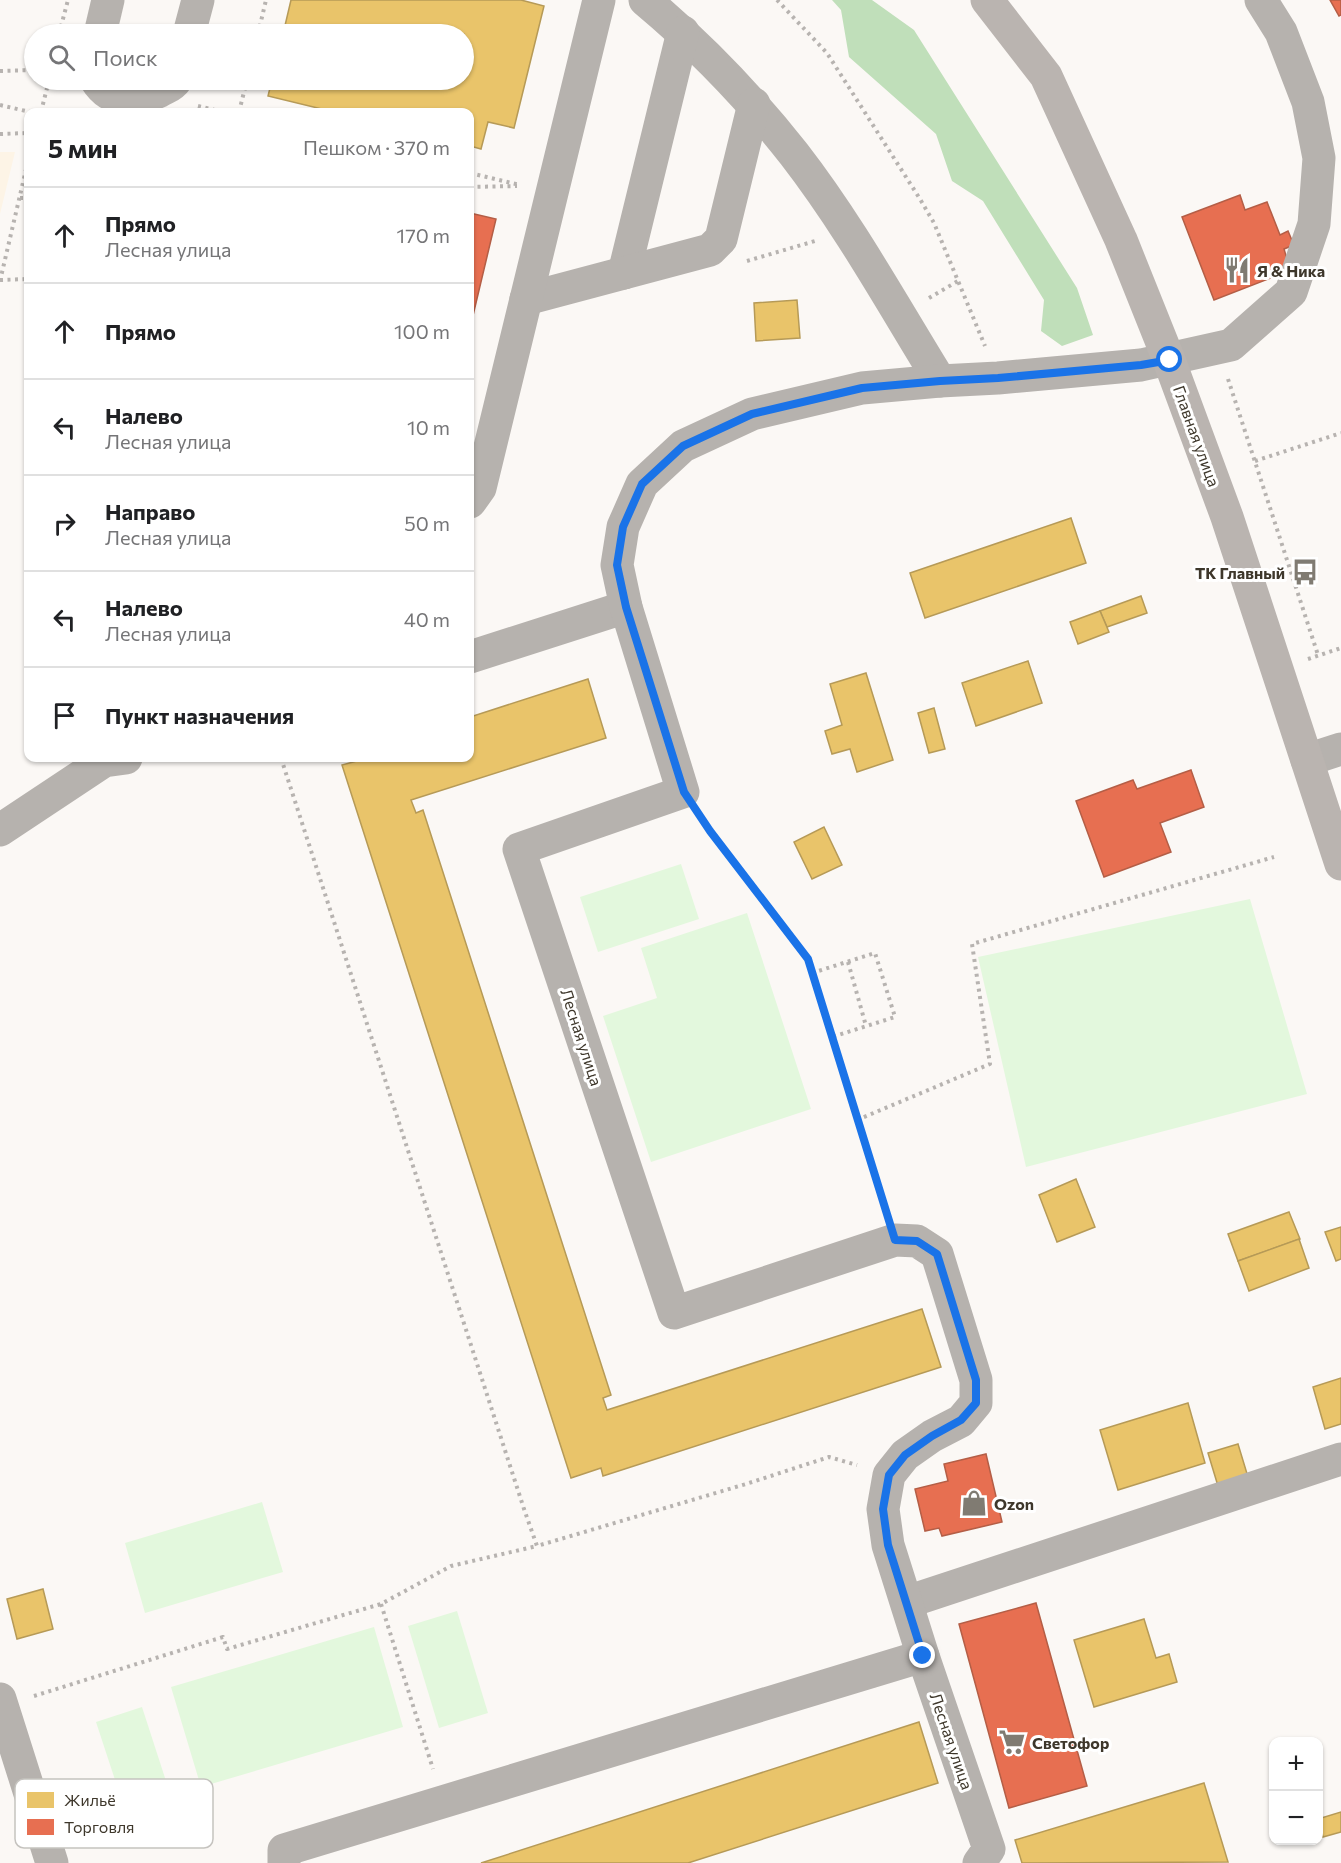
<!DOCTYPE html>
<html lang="ru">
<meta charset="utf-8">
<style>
body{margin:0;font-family:Commissioner,sans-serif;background:#f2f2f2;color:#202124}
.controls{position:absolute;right:18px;bottom:18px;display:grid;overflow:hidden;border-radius:12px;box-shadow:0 2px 4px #0004}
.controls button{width:54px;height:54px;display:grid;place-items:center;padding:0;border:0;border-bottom:2px solid #e0e0e0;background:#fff;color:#202124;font:30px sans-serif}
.stop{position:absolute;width:18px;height:18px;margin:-14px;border:4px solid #1a73e8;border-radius:50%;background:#fff}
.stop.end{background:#1a73e8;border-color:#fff;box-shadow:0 2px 6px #0008}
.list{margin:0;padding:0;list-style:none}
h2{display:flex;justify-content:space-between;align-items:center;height:78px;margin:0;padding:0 24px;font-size:26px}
h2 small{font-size:20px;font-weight:400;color:#757577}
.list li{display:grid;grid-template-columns:39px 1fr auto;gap:18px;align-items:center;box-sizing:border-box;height:96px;padding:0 24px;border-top:2px solid #e0e0e0}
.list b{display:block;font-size:22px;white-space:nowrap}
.list p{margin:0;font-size:20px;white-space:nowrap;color:#757577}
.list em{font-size:20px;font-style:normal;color:#757577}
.icon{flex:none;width:33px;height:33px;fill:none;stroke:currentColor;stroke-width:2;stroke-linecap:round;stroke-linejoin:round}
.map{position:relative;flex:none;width:1341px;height:1863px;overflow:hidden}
.search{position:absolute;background:#fff;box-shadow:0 2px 4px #0004;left:24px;top:24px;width:450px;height:66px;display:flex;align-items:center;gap:15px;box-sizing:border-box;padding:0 21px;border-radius:33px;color:#757577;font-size:22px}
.panel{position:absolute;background:#fff;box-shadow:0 2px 4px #0004;left:24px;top:108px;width:450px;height:654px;border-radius:12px}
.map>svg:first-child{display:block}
.built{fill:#fdf4e6}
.green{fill:#e3f8dd}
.forest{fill:#c0dfba}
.homes{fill:#e9c46a;stroke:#b69a57;stroke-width:1.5}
.shops{fill:#e76f51;stroke:#b45e46;stroke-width:1.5}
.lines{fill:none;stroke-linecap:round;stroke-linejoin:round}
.path{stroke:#b7b3b0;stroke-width:4;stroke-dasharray:3 4.5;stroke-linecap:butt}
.minor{stroke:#b6b2ae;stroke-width:33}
.major{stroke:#bab4b0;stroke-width:33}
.route{stroke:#1a73e8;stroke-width:8}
.labels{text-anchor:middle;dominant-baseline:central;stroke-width:6;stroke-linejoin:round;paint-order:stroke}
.poi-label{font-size:16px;font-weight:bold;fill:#3e372b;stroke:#fff;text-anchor:start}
.street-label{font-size:16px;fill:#3e372b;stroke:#fff}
.key{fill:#fff;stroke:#c5c3bf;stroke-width:1.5}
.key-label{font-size:16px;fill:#3e372b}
</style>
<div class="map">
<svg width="1341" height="1863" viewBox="0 0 1341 1863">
<rect width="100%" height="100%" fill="#fbf8f5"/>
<polygon class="built" points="0,152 15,152 0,214"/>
<g class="green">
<polygon points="681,864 699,919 598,952 580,897"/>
<polygon points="1250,899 1307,1094 1026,1167 978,957"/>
<polygon points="747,913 811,1109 651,1162 603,1016 657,998 641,948"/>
<polygon points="262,1502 283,1572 145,1613 125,1543"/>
<polygon points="457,1611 488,1713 439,1728 408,1626"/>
<polygon points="374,1627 403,1727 201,1787 171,1687"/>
<polygon points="142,1707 166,1781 120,1795 96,1722"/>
</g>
<polygon class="forest" points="832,0 872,0 914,30 1077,288 1093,335 1062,346 1041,331 1044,300 983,201 952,181 936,134 849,57 841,10"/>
<g class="homes">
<polygon points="291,0 521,0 544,6 514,128 488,122 481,149 470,146 470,112 334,112 268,96 272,80 464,80 464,34 283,34"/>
<polygon points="797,300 800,338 756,341 754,303"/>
<polygon points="1071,518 1086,563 925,618 910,573"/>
<polygon points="1141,596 1147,613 1107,627 1100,611"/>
<polygon points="1100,611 1109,632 1078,644 1070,622"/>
<polygon points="1028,661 1042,703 976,726 962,683"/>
<polygon points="866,673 893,760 857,772 850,749 832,754 825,731 842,725 830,684"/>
<polygon points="588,679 606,738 411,800 416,813 423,810 611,1395 603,1398 607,1410 922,1309 941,1367 603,1476 601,1468 571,1478 342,765 368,758 470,758 470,717"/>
<polygon points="934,708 945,749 929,753 918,713"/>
<polygon points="824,827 842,865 812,879 794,842"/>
<polygon points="1076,1179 1095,1227 1057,1242 1039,1195"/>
<polygon points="1289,1212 1300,1239 1238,1261 1228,1234"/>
<polygon points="1341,1227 1341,1259 1336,1261 1325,1232"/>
<polygon points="1299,1239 1309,1268 1249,1291 1238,1261"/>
<polygon points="1341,1378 1341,1424 1325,1429 1313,1387"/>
<polygon points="1188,1403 1205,1463 1118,1490 1100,1430"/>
<polygon points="1238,1444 1248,1477 1218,1486 1208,1453"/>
<polygon points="43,1589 53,1629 17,1639 7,1599"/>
<polygon points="1144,1619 1156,1658 1169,1654 1177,1682 1094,1707 1074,1640"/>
<polygon points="919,1722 938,1783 688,1863 481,1863"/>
<polygon points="1204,1783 1228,1862 1022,1863 1015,1840"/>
<polygon points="1341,1812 1341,1832 1323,1837 1318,1819"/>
</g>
<g class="shops">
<polygon points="1330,0 1341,0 1341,15 1339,16"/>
<polygon points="1240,195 1245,210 1267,202 1280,235 1288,231 1294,245 1284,249 1287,259 1281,270 1275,272 1276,276 1214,300 1182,217"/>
<polygon points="470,213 496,219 470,328"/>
<polygon points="1191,770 1204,807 1160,823 1171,852 1104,877 1076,801 1133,780 1137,789"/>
<polygon points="986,1454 1002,1522 942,1536 939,1528 925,1531 915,1489 948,1481 944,1464"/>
<polygon points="1036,1603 1087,1786 1009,1808 959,1624"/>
</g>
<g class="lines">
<g class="path">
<polyline points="777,0 827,53 920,199 934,223 985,346"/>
<polyline points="59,34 68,0"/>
<polyline points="258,34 266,0"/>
<polyline points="0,71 34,70"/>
<polyline points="0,105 30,112"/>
<polyline points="198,106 223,112"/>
<polyline points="41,112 49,80"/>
<polyline points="239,112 247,80"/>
<polyline points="0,134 28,133"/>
<polyline points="470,173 520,185"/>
<polyline points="470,187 517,186"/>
<polyline points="20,198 28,198"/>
<polyline points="747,261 815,241"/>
<polyline points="0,280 28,279"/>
<polyline points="0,281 28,161"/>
<polyline points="929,298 958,281"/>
<polyline points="1228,379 1318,655"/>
<polyline points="1255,461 1341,433"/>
<polyline points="1308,659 1341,648"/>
<polyline points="281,758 524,1509 537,1546 746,1484 829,1457 857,1465"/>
<polyline points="701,818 808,959 885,1207"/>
<polyline points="848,962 866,1026"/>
<polyline points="812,973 875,953 895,1017 832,1037"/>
<polyline points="857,1120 990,1064 972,944 1274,857"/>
<polyline points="381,1604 433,1769"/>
<polyline points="34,1696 223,1637 227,1649 381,1604 451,1566 537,1546"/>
</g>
<g class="minor">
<path d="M645 0C700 46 750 98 794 154 849 225 893 305 940 381"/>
<polyline points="100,34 108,0"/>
<polyline points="189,34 198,0"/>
<path d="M96 80C111 104 137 102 160 91 167 87 172 86 176 80"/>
<polyline points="624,273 683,32"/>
<polyline points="526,299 710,250 721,239 754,104"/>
<polyline points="470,502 480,488 599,0"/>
<polyline points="470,657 626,607"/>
<polyline points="1307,760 1341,749"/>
<polyline points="0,830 104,761 126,758"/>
<polyline points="907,1602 1341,1459"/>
<polyline points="0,1699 52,1863"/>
<polyline points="284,1863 284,1850 923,1656"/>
<polyline points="979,1863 989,1849 923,1656 888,1545 883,1509 889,1475 905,1455 932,1436 961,1421 976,1403 976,1380 937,1254 917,1241 895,1240 674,1313 519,849 683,792 626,607 617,565 623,527 642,484 683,446 752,414 862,388 940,381 998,378 1141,365 1231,345 1291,292 1314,224 1319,158 1308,102 1281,32 1261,0"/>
</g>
<polyline class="major" points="987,0 1046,76 1121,240 1169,360 1227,517 1341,864"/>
</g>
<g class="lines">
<polyline class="route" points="923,1656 888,1545 883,1509 889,1475 905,1455 932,1436 961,1420 976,1403 976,1380 937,1254 917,1241 895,1240 808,959 710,831 684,792 626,607 617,565 623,527 642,484 683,446 752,414 862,388 940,381 998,378 1141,365 1170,360"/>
</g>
<defs>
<g id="restaurant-bare" transform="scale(2.07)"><path d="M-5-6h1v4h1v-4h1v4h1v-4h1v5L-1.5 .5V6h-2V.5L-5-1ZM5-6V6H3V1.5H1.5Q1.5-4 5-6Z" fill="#807b72" stroke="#fff" stroke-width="2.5" paint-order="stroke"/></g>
<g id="bus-bare" transform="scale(2.07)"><path d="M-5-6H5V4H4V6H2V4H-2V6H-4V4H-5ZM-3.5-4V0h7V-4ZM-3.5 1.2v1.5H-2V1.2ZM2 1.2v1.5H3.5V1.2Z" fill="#807b72" stroke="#fff" stroke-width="2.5" paint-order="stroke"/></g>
<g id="shop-bare" transform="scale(2.07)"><path d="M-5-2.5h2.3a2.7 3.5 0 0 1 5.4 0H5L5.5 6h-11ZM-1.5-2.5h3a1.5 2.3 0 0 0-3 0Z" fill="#807b72" stroke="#fff" stroke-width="2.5" paint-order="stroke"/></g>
<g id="supermarket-bare" transform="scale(2.07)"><path d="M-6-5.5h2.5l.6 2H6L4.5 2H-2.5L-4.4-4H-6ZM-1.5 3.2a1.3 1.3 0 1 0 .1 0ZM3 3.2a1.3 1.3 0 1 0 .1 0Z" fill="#807b72" stroke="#fff" stroke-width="2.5" paint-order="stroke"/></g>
</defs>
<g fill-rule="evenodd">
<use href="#restaurant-bare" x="1237" y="270"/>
<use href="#bus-bare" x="1305" y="572"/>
<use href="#shop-bare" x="974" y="1503"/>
<use href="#supermarket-bare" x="1012" y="1742"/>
</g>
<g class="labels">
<g class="poi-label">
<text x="1257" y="270">Я &amp; Ника</text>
<text x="1285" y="572" text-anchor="end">ТК Главный</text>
<text x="994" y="1503">Ozon</text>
<text x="1032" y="1742">Светофор</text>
</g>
<g class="street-label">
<text transform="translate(1197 436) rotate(70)">Главная улица</text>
<text transform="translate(582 1037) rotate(72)">Лесная улица</text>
<text transform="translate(952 1741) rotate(71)">Лесная улица</text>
</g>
</g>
<rect x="15" y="1779" width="198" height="69" rx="9" class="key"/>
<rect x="27" y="1792" width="27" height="16" fill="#e9c46a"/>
<rect x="27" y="1819" width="27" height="16" fill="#e76f51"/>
<g class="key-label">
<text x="64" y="1806">Жильё</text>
<text x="64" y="1833">Торговля</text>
</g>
</svg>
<div class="controls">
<button>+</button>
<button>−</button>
</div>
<div class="stop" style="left:1170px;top:360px"></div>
<div class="stop end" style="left:923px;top:1656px"></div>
<div class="search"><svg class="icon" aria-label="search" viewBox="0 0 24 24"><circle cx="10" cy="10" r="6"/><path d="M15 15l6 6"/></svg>Поиск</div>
<section class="panel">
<h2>5 мин<small>Пешком · 370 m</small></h2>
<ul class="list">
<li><svg class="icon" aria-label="ahead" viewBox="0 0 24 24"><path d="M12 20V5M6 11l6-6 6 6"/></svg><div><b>Прямо</b><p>Лесная улица</p></div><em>170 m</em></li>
<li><svg class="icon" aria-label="ahead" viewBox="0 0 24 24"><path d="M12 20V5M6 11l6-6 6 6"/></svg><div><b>Прямо</b></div><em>100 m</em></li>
<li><svg class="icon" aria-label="left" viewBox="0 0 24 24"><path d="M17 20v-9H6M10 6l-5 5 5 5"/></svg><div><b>Налево</b><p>Лесная улица</p></div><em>10 m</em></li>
<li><svg class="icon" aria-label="right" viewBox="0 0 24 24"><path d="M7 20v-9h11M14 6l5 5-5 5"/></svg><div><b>Направо</b><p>Лесная улица</p></div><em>50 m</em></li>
<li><svg class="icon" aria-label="left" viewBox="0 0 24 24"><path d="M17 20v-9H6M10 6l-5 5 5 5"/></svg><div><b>Налево</b><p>Лесная улица</p></div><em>40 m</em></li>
<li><svg class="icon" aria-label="arrive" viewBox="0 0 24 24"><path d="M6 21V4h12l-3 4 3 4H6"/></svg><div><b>Пункт назначения</b></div></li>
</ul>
</section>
</div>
